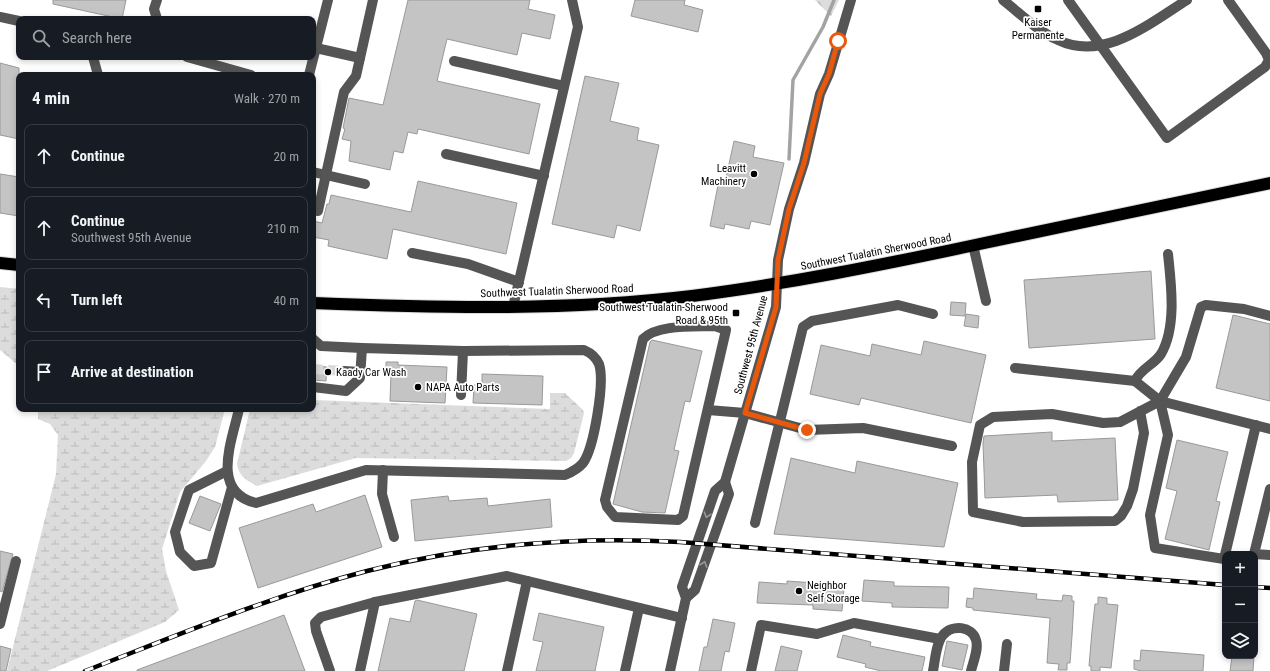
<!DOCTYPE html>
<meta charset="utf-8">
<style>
body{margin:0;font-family:"Roboto Condensed",sans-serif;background:#242831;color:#f1f3f6}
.controls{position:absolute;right:12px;bottom:12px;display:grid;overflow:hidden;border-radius:8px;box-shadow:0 2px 6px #0003}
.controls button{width:36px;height:36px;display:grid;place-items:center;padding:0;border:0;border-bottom:1px solid #363941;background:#171b24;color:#f1f3f6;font:20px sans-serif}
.stop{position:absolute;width:12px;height:12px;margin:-9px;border:3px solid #ea580c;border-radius:50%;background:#fff}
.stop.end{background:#ea580c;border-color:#fff;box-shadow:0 1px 4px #0008}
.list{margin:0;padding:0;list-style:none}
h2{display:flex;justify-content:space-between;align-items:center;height:52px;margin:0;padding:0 16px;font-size:17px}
h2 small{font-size:13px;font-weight:400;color:#9ea1a6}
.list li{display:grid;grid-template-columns:26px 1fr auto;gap:12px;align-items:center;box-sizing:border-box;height:64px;margin:0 8px 8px;padding:0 8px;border:1px solid #363941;border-radius:8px}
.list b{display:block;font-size:15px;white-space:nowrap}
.list p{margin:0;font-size:13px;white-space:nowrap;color:#9ea1a6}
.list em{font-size:13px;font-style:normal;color:#9ea1a6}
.icon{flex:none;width:22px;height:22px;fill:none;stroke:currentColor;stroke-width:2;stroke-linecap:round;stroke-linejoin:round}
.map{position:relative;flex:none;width:1270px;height:671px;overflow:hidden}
.search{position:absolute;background:#171b24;box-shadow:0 2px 6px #0003;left:16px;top:16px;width:300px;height:44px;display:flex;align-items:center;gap:10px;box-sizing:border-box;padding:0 14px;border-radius:8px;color:#9ea1a6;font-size:15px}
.panel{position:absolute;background:#171b24;box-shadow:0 2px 6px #0003;left:16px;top:72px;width:300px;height:340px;border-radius:8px}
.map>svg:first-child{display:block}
.forest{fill:url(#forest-firs)}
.wetland{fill:url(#wetland-marsh)}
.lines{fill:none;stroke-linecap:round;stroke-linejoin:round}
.stream{stroke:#a3a3a3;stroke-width:3.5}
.building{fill:#c4c4c4;stroke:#999}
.minor-tunnel{stroke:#d9d9d9;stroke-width:10;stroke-dasharray:10 5;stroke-linecap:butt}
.highway-casing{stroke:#dbdbdb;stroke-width:14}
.minor{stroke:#555;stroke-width:10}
.highway{stroke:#000;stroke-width:12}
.rail-casing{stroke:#000;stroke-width:4.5}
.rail{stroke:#fff;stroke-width:3;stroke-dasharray:9;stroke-linecap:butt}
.oneway{stroke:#999}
.route{stroke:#ea580c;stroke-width:5}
.poi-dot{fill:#000;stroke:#fff;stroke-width:1.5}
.labels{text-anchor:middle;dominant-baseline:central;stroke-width:3.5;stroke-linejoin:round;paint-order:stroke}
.poi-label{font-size:11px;fill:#000;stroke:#fff;text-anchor:start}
.street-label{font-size:11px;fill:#000;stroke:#fff}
</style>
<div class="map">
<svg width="1270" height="671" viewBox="0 0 1270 671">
<defs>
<pattern id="forest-firs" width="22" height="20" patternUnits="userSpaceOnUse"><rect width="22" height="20" fill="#dcdcdc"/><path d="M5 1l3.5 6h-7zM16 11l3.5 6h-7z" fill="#bbb"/></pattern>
<pattern id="wetland-marsh" width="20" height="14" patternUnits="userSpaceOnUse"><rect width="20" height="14" fill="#dcdcdc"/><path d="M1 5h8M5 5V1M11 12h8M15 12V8" fill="none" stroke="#bbb"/></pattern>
</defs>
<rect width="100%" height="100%" fill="#fff"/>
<polygon class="forest" points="815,0 839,0 831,16"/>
<g class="wetland">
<polygon points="0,287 19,289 19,366 0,350"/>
<path d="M550 393H565L583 410 584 413 574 453 571 458 566 461 356 458 257 486C246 480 239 476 237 464L250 409H313V400L550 409Z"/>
<polygon points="38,409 225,409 215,447 206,461 180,492 162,549 166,571 179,610 165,622 47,671 7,671 56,474 58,435 50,424 38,419"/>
</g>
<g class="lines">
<polyline class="stream" points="789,159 793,80 823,27 834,0"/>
</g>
<g class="building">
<polygon points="53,0 126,0 122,19 53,4"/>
<polygon points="408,0 530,0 528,9 555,15 550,39 522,33 517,55 447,39 437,81 540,104 529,154 418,129 417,134 408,132 403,153 394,151 390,170 349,161 351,141 342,139 345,129 343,128 349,98 383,105"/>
<polygon points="635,0 685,0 684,5 703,10 698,32 631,16"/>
<polygon points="0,63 19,68 19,139 0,135"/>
<polygon points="585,76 619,83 610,121 639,128 637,140 659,145 640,231 617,225 614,238 552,224"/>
<polygon points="734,141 755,146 753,157 784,163 770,225 751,221 749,229 725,224 724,229 710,226 718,185 724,187"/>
<polygon points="0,174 19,177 19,216 0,213"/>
<polygon points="418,181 517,203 506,254 393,229 387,259 328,246 329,240 313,237 313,221 322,223 327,204 329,204 331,195 411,212"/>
<polygon points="1151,271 1155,339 1029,348 1024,280"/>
<polygon points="951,302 966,303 965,316 950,315"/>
<polygon points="966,314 979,316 978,328 964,326"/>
<polygon points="1233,315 1270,324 1270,401 1216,388"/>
<polygon points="652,340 702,351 690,402 685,401 674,450 679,451 665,513 642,512 613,504 650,342"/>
<polygon points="924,341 986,355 971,423 861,398 859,405 810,394 821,345 870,356 872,344 921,355"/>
<polygon points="386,362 398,362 398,365 447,367 445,403 390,401 391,374 386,374"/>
<polygon points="313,366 327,367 326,381 313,380"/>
<polygon points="482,374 543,376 542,405 473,403 474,385 482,385"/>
<polygon points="1052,432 1052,441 1115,438 1118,500 1058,502 1057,495 985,498 983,443 984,436"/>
<polygon points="1177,440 1228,452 1216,501 1220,502 1209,550 1165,539 1177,491 1166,488"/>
<polygon points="791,458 855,473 857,461 958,483 944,547 774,534"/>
<polygon points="365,495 382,547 258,588 239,528 313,504 316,512"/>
<polygon points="200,496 221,504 210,531 189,523"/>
<polygon points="448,496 449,501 487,498 488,506 550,499 552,527 415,541 411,500"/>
<polygon points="0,551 13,554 2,592 0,591"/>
<polygon points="864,580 894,582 894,586 949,587 948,608 892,607 892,603 862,601"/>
<polygon points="787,581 815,583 814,587 844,589 842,611 813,609 813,605 757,603 759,582 787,584"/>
<polygon points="974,588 1037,594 1036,599 1062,601 1063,595 1072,596 1072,601 1074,601 1072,636 1070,663 1067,663 1067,670 1058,670 1059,664 1047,663 1050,618 973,610 973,608 966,607 967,598 973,599"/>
<polygon points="1098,597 1107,598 1107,604 1118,605 1111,668 1100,667 1100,671 1091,671 1091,666 1089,666 1092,631 1095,604 1098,604"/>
<polygon points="417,600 477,614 464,671 378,671 390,618 410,622 415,601"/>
<polygon points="539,613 604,627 595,671 536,671 543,642 533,640"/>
<polygon points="284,615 305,671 137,671 137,670"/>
<polygon points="713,619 735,623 729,652 725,651 721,671 699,671 704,647 707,647"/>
<polygon points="843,635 871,642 870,646 925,657 922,671 881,671 865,667 866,664 837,657"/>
<polygon points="947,641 968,645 962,670 942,666"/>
<polygon points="0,646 11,649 6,671 0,671"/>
<polygon points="781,646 802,651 797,671 775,671"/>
<polygon points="1141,650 1204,655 1203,671 1141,671 1134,669 1134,660 1140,661"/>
<polygon points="1232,656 1254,656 1253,671 1230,671"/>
</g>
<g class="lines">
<polyline class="minor-tunnel" points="313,369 344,371"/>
<g class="highway-casing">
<g id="highway">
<polyline points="0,263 19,265"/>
<path d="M313 303C440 308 566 311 692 296 787 284 881 265 975 245 1073 224 1172 204 1270 183"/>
</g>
</g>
<g class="minor">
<polyline points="157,0 154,9 157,19"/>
<path d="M1003 0C1021 14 1037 31 1058 40 1104 62 1150 23 1187 0"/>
<polyline points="1068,0 1167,138 1265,67 1269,60 1266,53 1228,0"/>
<polyline points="0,17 19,21"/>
<polyline points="316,48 360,58"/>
<polyline points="93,57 98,75"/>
<polyline points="187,57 251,75"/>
<polyline points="454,61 564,86"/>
<polyline points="309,75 328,0"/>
<polyline points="446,154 544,176"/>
<polyline points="313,172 365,184"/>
<polyline points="318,211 344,92 356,76 373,0"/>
<polyline points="973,245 986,301"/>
<polyline points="412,253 468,264 519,282"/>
<path d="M1168 254C1171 283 1177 327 1161 354 1154 365 1141 368 1135 381L1160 401 1168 435 1150 515 1155 548 1224 559 1256 425"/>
<polyline points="513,307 578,27 572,0"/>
<path d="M715 326 726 330 683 516 678 520 615 517 607 507 605 500 643 339C657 324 696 327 715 326Z"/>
<polyline points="313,339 321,346 362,348"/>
<polyline points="1015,368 1135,381"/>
<polyline points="344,371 360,372"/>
<polyline points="461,395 463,351"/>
<polyline points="1160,401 1270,429"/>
<path d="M239 409C232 441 210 492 256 503L366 470 565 475C572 472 578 469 583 463 594 448 605 382 599 364 596 357 591 353 584 350L463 351 362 348 360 378 346 391 313 387"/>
<polyline points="708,410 745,413 807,430 863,428 952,446"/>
<polyline points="1140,411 1144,433 1133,489 1127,506 1121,516 1115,521 1023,522 973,512 972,462 980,425 993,417 1052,414 1103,423 1120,422 1160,401 1186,357 1201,307 1206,305 1244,309 1270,316"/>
<polyline points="383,470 382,494 394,537"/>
<polyline points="227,471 189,490 175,532 180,552 194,566 211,563 232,487"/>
<polyline points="1270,489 1254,554 1270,555"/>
<polyline points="755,523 803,327 812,321 898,305 933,314"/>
<polyline points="686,598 695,590 729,494 725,482"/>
<polyline points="0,624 16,561"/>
<polyline points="330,671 316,631 315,623 321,617 375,602"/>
<polyline points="360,671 375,602 507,576 682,618"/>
<polyline points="507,671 527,581"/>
<polyline points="625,671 639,608"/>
<polyline points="670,671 686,598 682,587 715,491 725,482 776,307 778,260 789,209 804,163 820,94 829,74 851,0"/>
<polyline points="751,671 761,625 817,634 854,623 940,639"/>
<path d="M933 671C935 661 936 643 943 635 952 624 972 626 976 640 979 649 973 662 971 671"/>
<polyline points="1004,671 1007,644"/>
</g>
<use href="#highway" class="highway"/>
<g class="rail-casing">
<g id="rail">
<polyline points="1255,587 1270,588"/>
<path d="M85 671C178 635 271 596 367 571 469 545 575 536 680 542L1225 585"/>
</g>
</g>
<use href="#rail" class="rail"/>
</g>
<defs><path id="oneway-chevron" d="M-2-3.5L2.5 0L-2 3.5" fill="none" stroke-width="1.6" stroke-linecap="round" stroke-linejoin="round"/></defs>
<g class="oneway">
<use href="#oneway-chevron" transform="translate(707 515) rotate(109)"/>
<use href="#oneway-chevron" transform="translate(704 564) rotate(-71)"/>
</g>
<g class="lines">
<polyline class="route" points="807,430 745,413 776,307 778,260 789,209 804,163 820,94 829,74 838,41"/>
</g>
<g class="poi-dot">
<rect x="1034" y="5" width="8" height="8" rx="2"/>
<circle cx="754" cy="174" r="4"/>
<rect x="732" y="309" width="8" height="8" rx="2"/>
<circle cx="328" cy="372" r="4"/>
<circle cx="418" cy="387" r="4"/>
<circle cx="799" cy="591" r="4"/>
</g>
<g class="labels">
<g class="poi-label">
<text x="1038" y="22" text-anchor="middle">Kaiser<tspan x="1038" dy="13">Permanente</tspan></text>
<text x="746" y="168" text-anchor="end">Leavitt<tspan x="746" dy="13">Machinery</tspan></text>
<text x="728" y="307" text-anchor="end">Southwest Tualatin-Sherwood<tspan x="728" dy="13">Road &amp; 95th</tspan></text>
<text x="336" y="372">Kaady Car Wash</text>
<text x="426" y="387">NAPA Auto Parts</text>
<text x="807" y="585">Neighbor<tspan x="807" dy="13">Self Storage</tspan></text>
</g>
<g class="street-label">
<text transform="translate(876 252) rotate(-11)">Southwest Tualatin Sherwood Road</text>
<text transform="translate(557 291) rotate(-2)">Southwest Tualatin Sherwood Road</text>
<text transform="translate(751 345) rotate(-75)">Southwest 95th Avenue</text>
</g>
</g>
</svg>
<div class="controls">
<button>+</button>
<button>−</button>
<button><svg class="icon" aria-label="layers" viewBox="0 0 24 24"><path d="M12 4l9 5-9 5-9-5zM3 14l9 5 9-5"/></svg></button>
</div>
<div class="stop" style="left:838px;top:41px"></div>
<div class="stop end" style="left:807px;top:430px"></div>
<div class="search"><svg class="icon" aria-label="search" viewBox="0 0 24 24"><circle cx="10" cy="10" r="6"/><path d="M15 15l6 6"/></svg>Search here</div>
<section class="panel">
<h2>4 min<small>Walk · 270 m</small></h2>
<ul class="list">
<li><svg class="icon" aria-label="ahead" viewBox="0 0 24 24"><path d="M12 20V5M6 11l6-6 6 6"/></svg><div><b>Continue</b></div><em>20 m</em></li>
<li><svg class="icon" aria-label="ahead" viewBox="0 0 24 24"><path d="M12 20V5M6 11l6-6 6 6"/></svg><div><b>Continue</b><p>Southwest 95th Avenue</p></div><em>210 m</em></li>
<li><svg class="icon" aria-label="left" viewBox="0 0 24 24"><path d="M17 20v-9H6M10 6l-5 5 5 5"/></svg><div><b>Turn left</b></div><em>40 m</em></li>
<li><svg class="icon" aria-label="arrive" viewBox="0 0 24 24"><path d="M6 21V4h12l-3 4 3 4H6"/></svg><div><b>Arrive at destination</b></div></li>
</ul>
</section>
</div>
